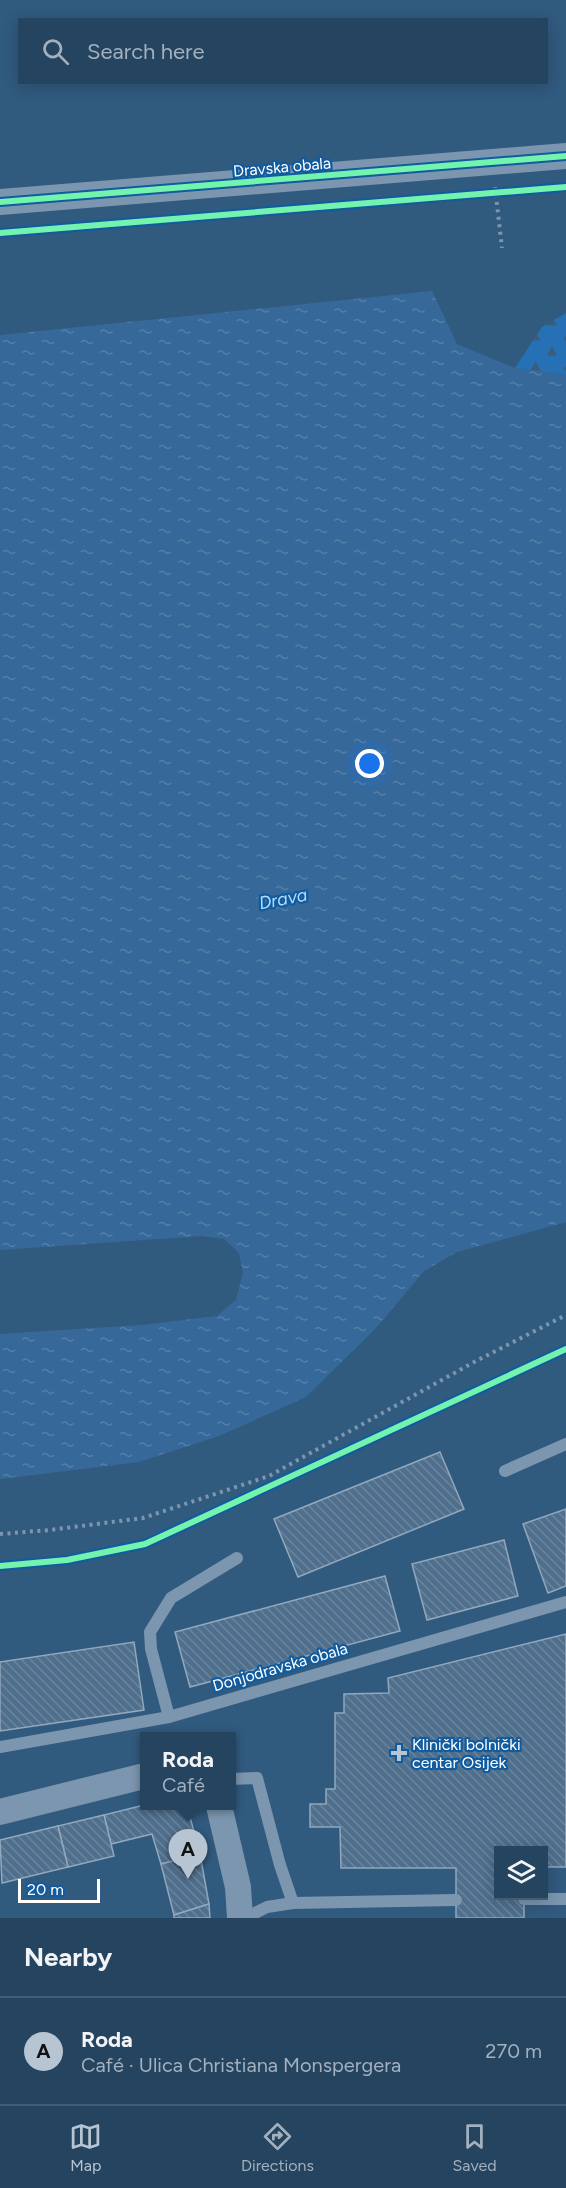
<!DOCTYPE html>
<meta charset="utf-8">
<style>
body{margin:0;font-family:Figtree,sans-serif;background:#314e68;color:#f1f3f6}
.controls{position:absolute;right:18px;bottom:18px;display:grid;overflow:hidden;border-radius:0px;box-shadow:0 3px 15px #0003}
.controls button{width:54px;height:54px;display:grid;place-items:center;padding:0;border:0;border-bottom:2px solid #425c74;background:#25445f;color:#f1f3f6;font:30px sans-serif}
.scale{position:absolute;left:18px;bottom:15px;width:82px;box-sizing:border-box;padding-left:6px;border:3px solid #fff;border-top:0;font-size:16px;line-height:21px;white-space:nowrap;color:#fff;-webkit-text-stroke:4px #115b9f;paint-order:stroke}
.you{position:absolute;left:370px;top:764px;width:21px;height:21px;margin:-15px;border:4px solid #fff;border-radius:50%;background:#1a73e8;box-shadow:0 0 0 9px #1a73e833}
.badge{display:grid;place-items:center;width:39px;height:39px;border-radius:50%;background:#b7c5d2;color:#111;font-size:20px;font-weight:700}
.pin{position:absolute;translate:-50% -50px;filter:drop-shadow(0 2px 3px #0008)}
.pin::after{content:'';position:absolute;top:32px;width:21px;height:18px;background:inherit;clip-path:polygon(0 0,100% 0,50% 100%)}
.popup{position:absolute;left:140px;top:1732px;width:96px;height:78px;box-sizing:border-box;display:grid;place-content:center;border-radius:0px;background:#25445f;filter:drop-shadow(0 2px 4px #0005);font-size:20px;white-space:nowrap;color:#a3b0bd}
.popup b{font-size:22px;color:#f1f3f6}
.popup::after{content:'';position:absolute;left:50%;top:100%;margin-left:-12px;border:12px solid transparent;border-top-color:#25445f}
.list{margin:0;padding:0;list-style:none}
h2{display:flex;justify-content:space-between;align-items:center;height:78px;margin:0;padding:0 24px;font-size:26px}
h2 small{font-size:20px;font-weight:400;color:#a3b0bd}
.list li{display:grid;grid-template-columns:39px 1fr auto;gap:18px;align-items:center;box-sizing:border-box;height:108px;padding:0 24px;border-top:2px solid #425c74}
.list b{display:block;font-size:22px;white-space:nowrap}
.list p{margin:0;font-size:20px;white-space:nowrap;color:#a3b0bd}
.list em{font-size:20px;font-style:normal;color:#a3b0bd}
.icon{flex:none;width:33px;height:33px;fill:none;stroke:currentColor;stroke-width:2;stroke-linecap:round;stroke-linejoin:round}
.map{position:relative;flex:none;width:566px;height:1918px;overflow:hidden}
.search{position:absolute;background:#25445f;box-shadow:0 3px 15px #0003;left:18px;right:18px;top:18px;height:66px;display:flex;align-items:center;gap:15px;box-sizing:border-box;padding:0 21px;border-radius:0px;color:#a3b0bd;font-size:22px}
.sheet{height:186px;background:#25445f}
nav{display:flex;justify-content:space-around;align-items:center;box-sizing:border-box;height:84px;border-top:2px solid #425c74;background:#25445f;font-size:16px;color:#a3b0bd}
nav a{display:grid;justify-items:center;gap:3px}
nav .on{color:#b7c5d2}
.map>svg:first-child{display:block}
.forest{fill:url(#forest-firs)}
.water{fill:url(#water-ripples)}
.building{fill:url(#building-back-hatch);stroke:#91a8bd;stroke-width:1.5}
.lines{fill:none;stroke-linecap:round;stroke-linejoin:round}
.path{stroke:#7c96af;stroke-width:4;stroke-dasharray:3 4.5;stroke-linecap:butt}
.service{stroke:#7c96af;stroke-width:12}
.minor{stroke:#7c96af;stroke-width:26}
.cycleway-casing{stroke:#115b9f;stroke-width:10}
.cycleway{stroke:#73f3ae;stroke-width:6}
.poi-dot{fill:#b7c5d2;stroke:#115b9f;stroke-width:2}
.labels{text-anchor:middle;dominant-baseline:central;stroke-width:4.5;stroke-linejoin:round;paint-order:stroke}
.street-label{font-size:16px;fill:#fff;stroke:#115b9f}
.poi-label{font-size:16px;fill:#fff;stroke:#115b9f;text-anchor:start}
.water-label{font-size:18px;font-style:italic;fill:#b5dbfb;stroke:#115b9f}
</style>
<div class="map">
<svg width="566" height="1918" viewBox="0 0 566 1918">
<defs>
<pattern id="forest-firs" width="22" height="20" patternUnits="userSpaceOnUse" patternTransform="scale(1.5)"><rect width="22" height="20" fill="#2671b5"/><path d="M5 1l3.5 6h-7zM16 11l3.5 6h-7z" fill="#3b5d7b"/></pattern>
<pattern id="water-ripples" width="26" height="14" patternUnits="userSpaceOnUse" patternTransform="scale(1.5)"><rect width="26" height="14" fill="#366999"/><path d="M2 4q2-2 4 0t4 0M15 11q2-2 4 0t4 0" fill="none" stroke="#5480a8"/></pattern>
<pattern id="building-back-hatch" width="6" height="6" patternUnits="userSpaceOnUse" patternTransform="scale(1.5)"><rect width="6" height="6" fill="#4f6f8d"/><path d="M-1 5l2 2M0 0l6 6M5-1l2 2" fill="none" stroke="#69859e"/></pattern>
</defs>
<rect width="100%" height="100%" fill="#315a7f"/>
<polygon class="forest" points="566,313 566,375 515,368 542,327"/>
<polygon class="water" points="432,291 457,344 515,368 566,375 566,1222 457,1252 424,1271 376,1328 306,1397 219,1436 139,1462 0,1479 0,1334 142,1325 217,1316 236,1300 243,1273 239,1253 224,1239 201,1236 0,1250 0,335"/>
<g class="building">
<polygon points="440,1452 464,1509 298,1577 274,1519"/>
<polygon points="566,1509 566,1586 548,1593 523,1524"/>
<polygon points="504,1540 518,1596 427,1620 412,1564"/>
<polygon points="385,1576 400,1631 190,1687 175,1632"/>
<polygon points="566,1634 566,1867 544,1867 544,1850 498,1850 498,1896 524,1896 524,1918 456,1918 456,1868 341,1868 340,1827 310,1827 310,1804 326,1804 326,1789 335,1789 335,1713 344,1713 344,1694 389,1693 388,1678"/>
<polygon points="134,1642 144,1710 0,1731 0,1662"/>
<polygon points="144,1805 187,1806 200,1854 161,1864 152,1834 111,1844 104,1815"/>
<polygon points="104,1815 114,1856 68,1867 58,1826"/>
<polygon points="58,1826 68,1867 2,1883 0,1840"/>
<polygon points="200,1854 209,1904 174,1915 161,1864"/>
<polygon points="209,1904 210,1918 174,1918 174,1915"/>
</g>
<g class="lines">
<g class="path">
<polyline points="495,187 502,248"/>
<polyline points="0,1534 50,1530 143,1518 269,1476 476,1361 566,1315"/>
</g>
<g class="service">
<polyline points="505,1471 566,1444"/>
<polyline points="169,1717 151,1649 150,1632 171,1598 237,1558"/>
<polyline points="0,1747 169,1717 566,1602"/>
<polyline points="231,1779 257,1778 280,1865 293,1903"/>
<polyline points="524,1899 566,1899"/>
<polyline points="245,1918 267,1907 293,1903 456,1900"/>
</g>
<g class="minor">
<polyline points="0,202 566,156"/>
<polyline points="219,1806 238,1887 240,1918"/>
<polyline points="0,1812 144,1776"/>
</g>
<g class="cycleway-casing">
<g id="cycleway">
<polyline points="0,202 566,156"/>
<polyline points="0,233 566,187"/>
<polyline points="0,1566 67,1560 145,1544 566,1349"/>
</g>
</g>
<use href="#cycleway" class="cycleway"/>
</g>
<path class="poi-dot" d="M396 1744h6v6h6v6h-6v6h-6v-6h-6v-6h6z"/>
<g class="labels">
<g class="street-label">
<text transform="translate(282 167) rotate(-5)">Dravska obala</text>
<text transform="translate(280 1667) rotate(-16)">Donjodravska obala</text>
</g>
<g class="poi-label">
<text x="412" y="1744">Klinički bolnički<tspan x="412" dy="18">centar Osijek</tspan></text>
</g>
<g class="water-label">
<text transform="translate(283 899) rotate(-11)">Drava</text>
</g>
</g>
</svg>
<div class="controls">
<button><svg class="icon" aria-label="layers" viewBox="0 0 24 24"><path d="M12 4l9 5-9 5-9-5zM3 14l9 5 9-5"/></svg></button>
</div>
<div class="scale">20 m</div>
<div class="you"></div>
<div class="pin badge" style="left:188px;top:1879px">A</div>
<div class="popup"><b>Roda</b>Café</div>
<div class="search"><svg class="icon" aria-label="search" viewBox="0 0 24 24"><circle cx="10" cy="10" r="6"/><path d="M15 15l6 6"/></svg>Search here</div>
</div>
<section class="sheet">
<h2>Nearby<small></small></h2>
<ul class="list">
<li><span class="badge">A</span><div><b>Roda</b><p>Café · Ulica Christiana Monspergera</p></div><em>270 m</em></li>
</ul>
</section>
<nav>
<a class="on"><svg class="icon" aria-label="map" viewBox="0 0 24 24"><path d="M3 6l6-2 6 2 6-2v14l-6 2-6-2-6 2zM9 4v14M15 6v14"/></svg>Map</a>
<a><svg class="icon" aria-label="directions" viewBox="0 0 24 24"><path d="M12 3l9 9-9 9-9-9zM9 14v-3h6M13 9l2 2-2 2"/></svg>Directions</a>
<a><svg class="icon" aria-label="saved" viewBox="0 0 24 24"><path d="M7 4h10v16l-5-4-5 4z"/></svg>Saved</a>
</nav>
